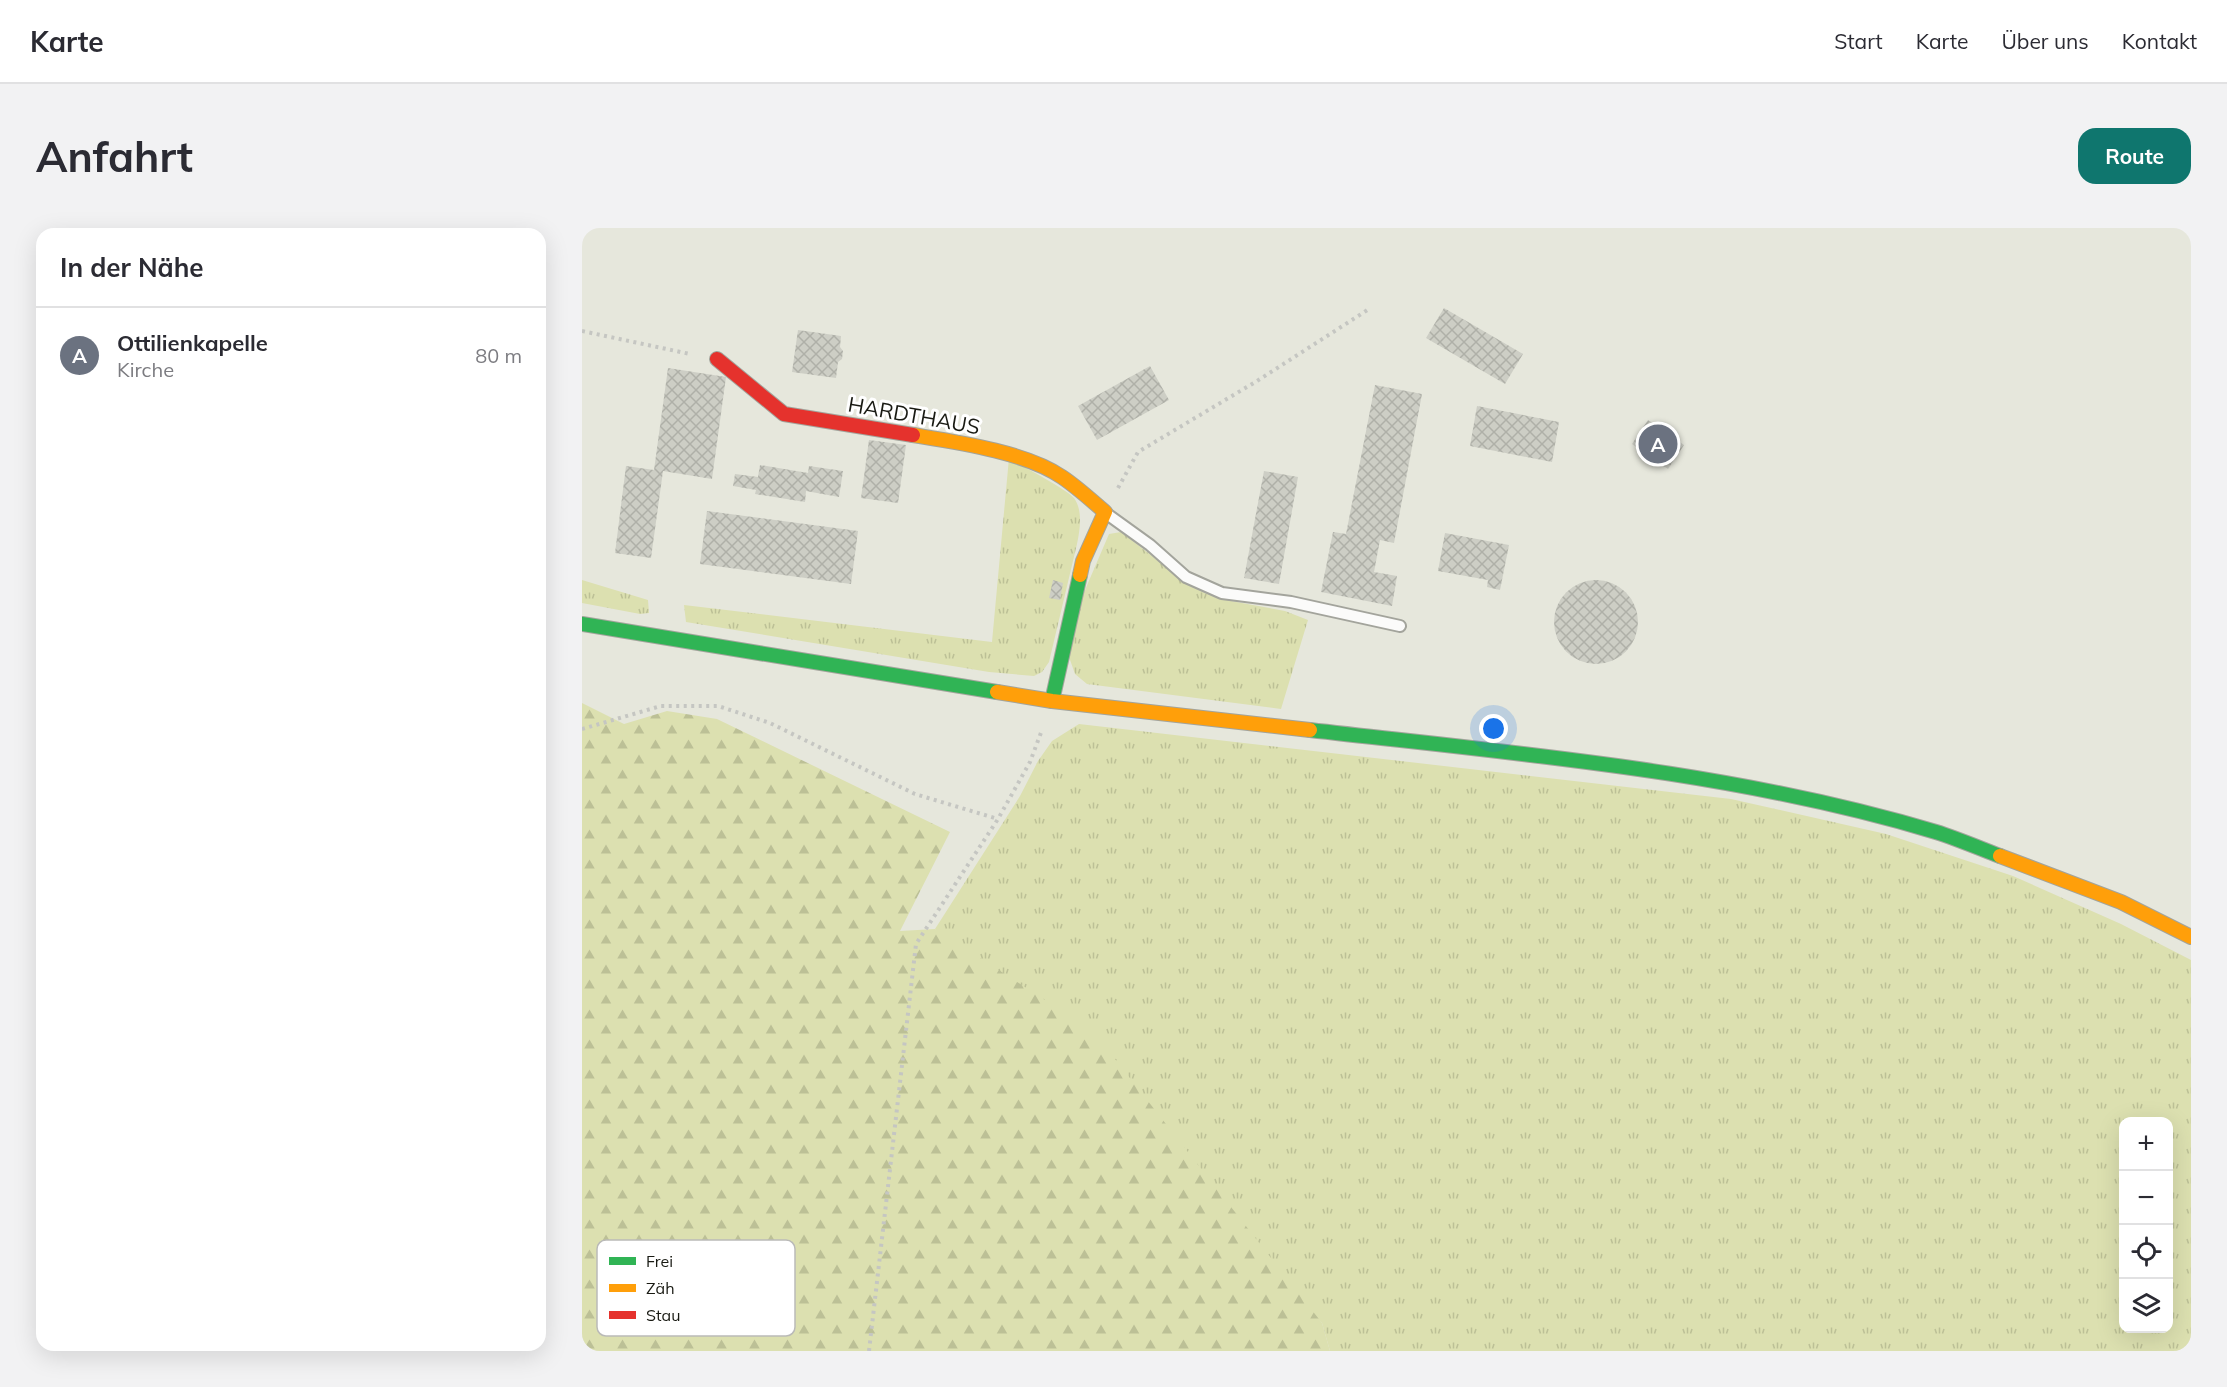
<!DOCTYPE html>
<html lang="de">
<meta charset="utf-8">
<style>
body{margin:0;font-family:Mulish,sans-serif;background:#f2f2f3;color:#2b2b33}
.controls{position:absolute;right:18px;bottom:18px;display:grid;overflow:hidden;border-radius:12px;box-shadow:0 6px 24px #0002}
.controls button{width:54px;height:54px;display:grid;place-items:center;padding:0;border:0;border-bottom:2px solid #e1e1e2;background:#fff;color:#2b2b33;font:30px sans-serif}
.you{position:absolute;left:912px;top:501px;width:21px;height:21px;margin:-15px;border:4px solid #fff;border-radius:50%;background:#1a73e8;box-shadow:0 0 0 9px #1a73e833}
.badge{display:grid;place-items:center;width:39px;height:39px;border-radius:50%;background:#0f766e;color:#fff;font-size:20px;font-weight:700}
.pin{position:absolute;translate:-50% -50%;border:3px solid #fff;box-shadow:0 2px 6px #0006}
.list{margin:0;padding:0;list-style:none}
h2{display:flex;justify-content:space-between;align-items:center;height:78px;margin:0;padding:0 24px;font-size:26px}
h2 small{font-size:20px;font-weight:400;color:#7c7c81}
.list li{display:grid;grid-template-columns:39px 1fr auto;gap:18px;align-items:center;box-sizing:border-box;height:96px;padding:0 24px;border-top:2px solid #e1e1e2}
.list b{display:block;font-size:22px;white-space:nowrap}
.list p{margin:0;font-size:20px;white-space:nowrap;color:#7c7c81}
.list em{font-size:20px;font-style:normal;color:#7c7c81}
.icon{flex:none;width:33px;height:33px;fill:none;stroke:currentColor;stroke-width:2;stroke-linecap:round;stroke-linejoin:round}
.map{position:relative;flex:none;width:1609px;height:1123px;overflow:hidden;border-radius:18px}
header{display:flex;align-items:center;gap:36px;box-sizing:border-box;height:84px;padding:0 30px;background:#fff;border-bottom:2px solid #e1e1e2}
header strong{font-size:28px}
nav{display:flex;gap:33px;margin-inline-start:auto;font-size:21px}
.intro{display:flex;align-items:center;justify-content:space-between;box-sizing:border-box;height:144px;padding:0 36px}
h1{margin:0;font-size:42px}
.button{padding:15px 27px;border-radius:18px;background:#0f766e;color:#fff;font-size:21px;font-weight:700}
main{display:flex;gap:36px;padding:0 36px}
aside{flex:1;background:#fff;border-radius:18px;box-shadow:0 6px 24px #0002}
.map>svg:first-child{display:block}
.grass{fill:url(#grass-tufts);fill-rule:evenodd}
.forest{fill:url(#forest-firs)}
.building{fill:url(#building-cross-hatch)}
.lines{fill:none;stroke-linecap:round;stroke-linejoin:round}
.lane-casing{stroke:#a3a49c;stroke-width:14}
.fast-casing{stroke:#a3a49c;stroke-width:16}
.slow-casing{stroke:#a3a49c;stroke-width:16}
.jam-casing{stroke:#a3a49c;stroke-width:16}
.path{stroke:#c5c6c2;stroke-width:4;stroke-dasharray:3 4.5;stroke-linecap:butt}
.lane{stroke:#fbfbfa;stroke-width:10}
.fast{stroke:#30b455;stroke-width:14}
.slow{stroke:#ff9f0a;stroke-width:14}
.jam{stroke:#e5322d;stroke-width:14}
.labels{text-anchor:middle;dominant-baseline:central;stroke-width:6;stroke-linejoin:round;paint-order:stroke}
.street-label{font-size:21px;fill:#191a13;stroke:#fff}
.key{fill:#fff;stroke:#babab8;stroke-width:1.5}
.key-label{font-size:16px;fill:#191a13}
</style>
<header>
<strong>Karte</strong>
<nav><a>Start</a><a>Karte</a><a>Über uns</a><a>Kontakt</a></nav>
</header>
<div class="intro"><h1>Anfahrt</h1><a class="button">Route</a></div>
<main>
<aside>
<h2>In der Nähe<small></small></h2>
<ul class="list">
<li><span class="badge" style="background:#6b7280">A</span><div><b>Ottilienkapelle</b><p>Kirche</p></div><em>80 m</em></li>
</ul>
</aside>
<div class="map">
<svg width="1609" height="1123" viewBox="0 0 1609 1123">
<defs>
<pattern id="grass-tufts" width="24" height="20" patternUnits="userSpaceOnUse" patternTransform="scale(1.5)"><rect width="24" height="20" fill="#dce0b0"/><path d="M3 7l-1-3M5 7V3M7 7l1-3M15 17l-1-3M17 17v-4M19 17l1-3" fill="none" stroke="#bcc096"/></pattern>
<pattern id="forest-firs" width="22" height="20" patternUnits="userSpaceOnUse" patternTransform="scale(1.5)"><rect width="22" height="20" fill="#dce0b0"/><path d="M5 1l3.5 6h-7zM16 11l3.5 6h-7z" fill="#bcc096"/></pattern>
<pattern id="building-cross-hatch" width="8" height="8" patternUnits="userSpaceOnUse" patternTransform="scale(1.5)"><rect width="8" height="8" fill="#cdcec5"/><path d="M0 0l8 8M0 8l8-8" fill="none" stroke="#afb0a8"/></pattern>
</defs>
<rect width="100%" height="100%" fill="#e6e7dc"/>
<g class="grass">
<path d="M427 230C438 237 486 262 492 270 501 282 498 302 495 316L467 434 460 444 452 448 407 444 104 394 102 377 410 414Z"/>
<polygon points="539,304 591,344 623,365 649,373 703,383 726,392 699,481 505,456 493,446 487,429 494,383 527,306"/>
<polygon points="0,352 66,372 67,385 58,386 0,375"/>
<path d="M497 496 1149 571 1304 606 1431 648 1539 696 1609 732V1123H748L740 1095 353 701 438 568 456 533 470 513ZM1542 894H1586V1100H1542Z"/>
</g>
<polygon class="forest" points="0,475 42,496 85,483 135,491 368,604 318,703 353,701 511,803 740,1095 748,1123 0,1123"/>
<g class="building">
<polygon points="862,80 941,126 923,156 844,110"/>
<polygon points="216,102 259,108 258,119 261,123 260,131 256,134 254,150 210,144"/>
<polygon points="568,138 587,172 515,212 496,178"/>
<polygon points="86,140 144,149 130,251 81,243 69,330 33,325 44,238 72,242"/>
<polygon points="793,157 840,166 812,315 798,312 792,344 815,348 810,378 739,364 751,304 764,306"/>
<polygon points="895,178 977,194 970,234 888,218"/>
<polygon points="1066,192 1102,217 1086,241 1050,216"/>
<polygon points="287,212 324,217 316,275 279,270"/>
<polygon points="178,237 226,245 227,238 261,243 257,269 224,263 223,274 173,266 174,262 151,258 153,246 176,249"/>
<polygon points="682,243 716,249 697,356 662,350"/>
<polygon points="125,283 276,303 269,356 118,336"/>
<polygon points="863,305 927,317 918,362 905,359 906,352 856,343"/>
<circle cx="1014" cy="394" r="42"/>
<polygon points="471,352 481,355 478,372 467,370"/>
</g>
<g class="lines">
<g class="lane-casing">
<polyline id="lane" points="525,286 568,317 604,349 640,365 709,374 818,398"/>
</g>
<g class="fast-casing">
<g id="fast">
<polyline points="0,396 415,464"/>
<polyline points="470,473 498,347"/>
<path d="M728 502C938 526 1151 543 1354 604 1376 611 1397 620 1418 628"/>
</g>
</g>
<g class="slow-casing">
<g id="slow">
<path d="M331 207C374 214 444 224 480 249 495 259 509 272 523 284L501 333 498 347"/>
<polyline points="415,464 470,473 728,502"/>
<polyline points="1418,628 1539,674 1609,709"/>
</g>
</g>
<g class="jam-casing">
<polyline id="jam" points="135,131 202,186 331,207"/>
</g>
<g class="path">
<polyline points="0,103 108,126"/>
<polyline points="536,260 556,224 675,153 787,81"/>
<polyline points="0,501 79,478 136,478 188,495 333,566 416,591"/>
<polyline points="287,1123 334,716 416,591 448,534 460,502"/>
</g>
<use href="#lane" class="lane"/>
<use href="#fast" class="fast"/>
<use href="#slow" class="slow"/>
<use href="#jam" class="jam"/>
</g>
<g class="labels">
<g class="street-label">
<text transform="translate(332 187) rotate(10)">HARDTHAUS</text>
</g>
</g>
<rect x="15" y="1012" width="198" height="96" rx="9" class="key"/>
<rect x="27" y="1029" width="27" height="8" fill="#30b455"/>
<rect x="27" y="1056" width="27" height="8" fill="#ff9f0a"/>
<rect x="27" y="1083" width="27" height="8" fill="#e5322d"/>
<g class="key-label">
<text x="64" y="1039">Frei</text>
<text x="64" y="1066">Zäh</text>
<text x="64" y="1093">Stau</text>
</g>
</svg>
<div class="controls">
<button>+</button>
<button>−</button>
<button><svg class="icon" aria-label="locate" viewBox="0 0 24 24"><circle cx="12" cy="12" r="6"/><path d="M12 2v4M12 18v4M2 12h4M18 12h4"/></svg></button>
<button><svg class="icon" aria-label="layers" viewBox="0 0 24 24"><path d="M12 4l9 5-9 5-9-5zM3 14l9 5 9-5"/></svg></button>
</div>
<div class="you"></div>
<div class="pin badge" style="left:1076px;top:216px;background:#6b7280">A</div>
</div>
</main>
